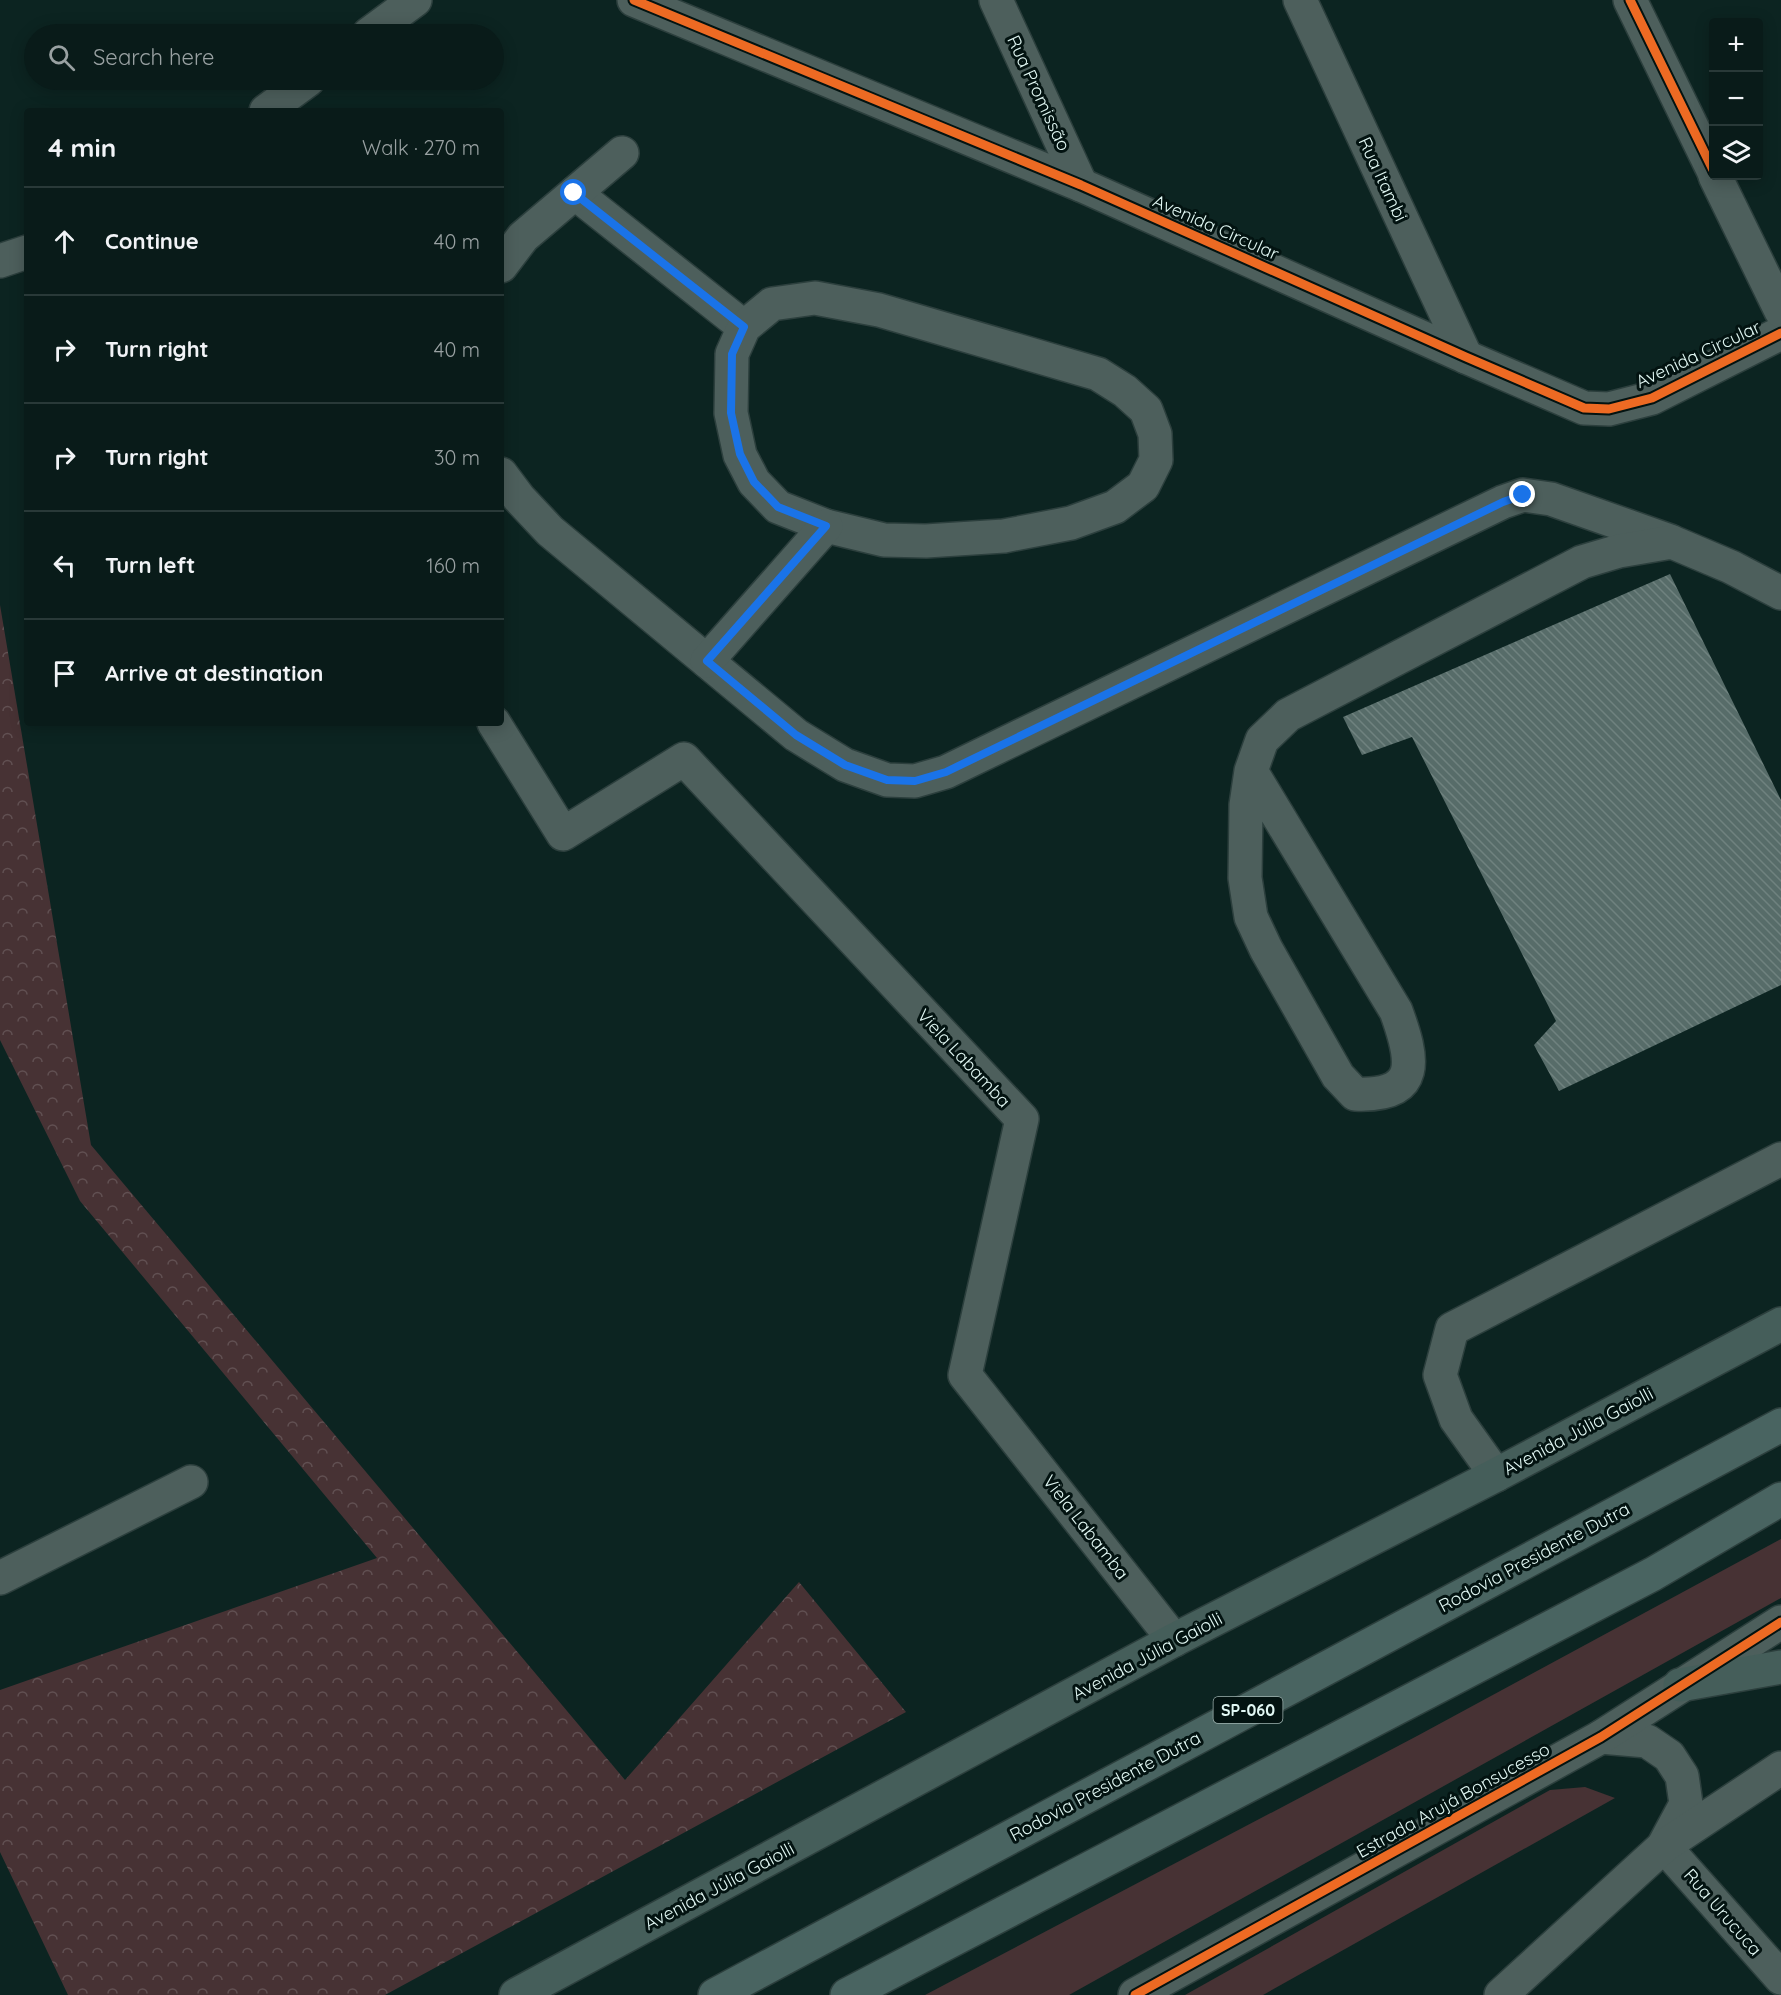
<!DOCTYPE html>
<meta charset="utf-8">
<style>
body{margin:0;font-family:Quicksand,sans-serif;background:#172826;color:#f1f3f6}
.controls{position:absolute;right:18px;top:18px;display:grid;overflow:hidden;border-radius:6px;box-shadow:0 3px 15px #0003}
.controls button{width:54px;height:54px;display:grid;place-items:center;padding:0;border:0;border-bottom:2px solid #293938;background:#091b19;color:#f1f3f6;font:30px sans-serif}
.stop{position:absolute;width:18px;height:18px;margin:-14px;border:4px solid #1a73e8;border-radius:50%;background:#fff}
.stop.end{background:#1a73e8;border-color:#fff;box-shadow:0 2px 6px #0008}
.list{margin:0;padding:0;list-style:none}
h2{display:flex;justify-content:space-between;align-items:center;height:78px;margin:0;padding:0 24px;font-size:26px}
h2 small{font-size:20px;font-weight:400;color:#99a1a2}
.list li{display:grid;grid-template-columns:39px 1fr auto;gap:18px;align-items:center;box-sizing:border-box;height:108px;padding:0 24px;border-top:2px solid #293938}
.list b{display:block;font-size:22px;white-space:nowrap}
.list em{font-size:20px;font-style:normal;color:#99a1a2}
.icon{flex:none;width:33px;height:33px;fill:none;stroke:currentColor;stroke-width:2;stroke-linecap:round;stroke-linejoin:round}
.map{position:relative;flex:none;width:1781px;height:1995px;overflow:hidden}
.search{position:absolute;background:#091b19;box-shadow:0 3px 15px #0003;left:24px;top:24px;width:480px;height:66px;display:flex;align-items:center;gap:15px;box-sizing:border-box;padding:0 21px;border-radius:33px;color:#99a1a2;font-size:22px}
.panel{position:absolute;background:#091b19;box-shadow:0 3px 15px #0003;left:24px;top:108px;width:480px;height:618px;border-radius:6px}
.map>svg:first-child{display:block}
.green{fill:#473234}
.forest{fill:url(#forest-crowns)}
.building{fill:url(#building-back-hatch)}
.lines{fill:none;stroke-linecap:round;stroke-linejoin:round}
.minor-casing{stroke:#2c3f3d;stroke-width:36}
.major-casing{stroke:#2c3f3d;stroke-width:36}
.highway-casing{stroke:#2c3f3d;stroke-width:36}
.minor{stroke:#4d5f5c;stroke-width:33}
.major{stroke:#455e5a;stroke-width:33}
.highway{stroke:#496461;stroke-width:33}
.cycleway-casing{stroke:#031311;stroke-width:13}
.cycleway{stroke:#ed6a23;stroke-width:9}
.route{stroke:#1a73e8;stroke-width:8}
.labels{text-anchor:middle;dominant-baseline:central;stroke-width:6;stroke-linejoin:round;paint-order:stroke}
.shield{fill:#031311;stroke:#9fb3b0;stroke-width:1.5}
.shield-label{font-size:16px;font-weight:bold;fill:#e2f8f4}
.street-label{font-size:18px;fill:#e2f8f4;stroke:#031311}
</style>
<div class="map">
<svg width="1781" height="1995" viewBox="0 0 1781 1995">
<defs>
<pattern id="forest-crowns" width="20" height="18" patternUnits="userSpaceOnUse" patternTransform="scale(1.5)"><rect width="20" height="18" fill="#473234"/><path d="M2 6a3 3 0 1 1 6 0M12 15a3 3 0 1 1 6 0" fill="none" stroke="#615052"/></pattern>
<pattern id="building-back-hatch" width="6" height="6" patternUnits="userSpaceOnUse" patternTransform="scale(1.5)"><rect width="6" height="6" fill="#576c69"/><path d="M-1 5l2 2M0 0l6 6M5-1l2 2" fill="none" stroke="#6f827f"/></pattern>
</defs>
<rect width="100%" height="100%" fill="#0c2421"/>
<g class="green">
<polygon points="1781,1539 1781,1598 1069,1995 925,1995 1417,1736"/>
<polygon points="1585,1787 1615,1798 1263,1995 1185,1995 1550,1790"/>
</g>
<polygon class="forest" points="0,605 91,1145 625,1780 799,1582 906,1712 385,1995 68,1995 0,1852 0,1690 377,1558 80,1201 0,1040"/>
<polygon class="building" points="1670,574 1781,800 1781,985 1559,1091 1534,1045 1556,1021 1412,737 1362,755 1343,717"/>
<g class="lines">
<g class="minor-casing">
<g id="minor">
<polyline points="634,0 1081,185 1466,357 1584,408 1609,409 1652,398 1781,333"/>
<polyline points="996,0 1081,185"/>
<polyline points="1300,0 1466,357"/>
<polyline points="1630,0 1714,172"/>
<polyline points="369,34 415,0"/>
<polyline points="266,111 308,80"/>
<polyline points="1715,176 1781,311"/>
<polyline points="575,193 744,327"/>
<polyline points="0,261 27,252"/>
<polyline points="501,266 523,237 622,153"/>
<polygon points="815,298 879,310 1098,374 1125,391 1146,410 1155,434 1156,460 1143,486 1115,507 1071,523 1004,536 926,541 884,540 826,526 778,507 754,482 740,455 731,413 732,354 744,327 772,304"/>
<polyline points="501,474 519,498 550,531 796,735 845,765 887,780 915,781 946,772 1503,502 1523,495 1551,499 1670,541"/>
<polyline points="707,661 826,526"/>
<polyline points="494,723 563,834 684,759 1022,1119 965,1375 1174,1640"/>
<path d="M1251 771 1396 1011C1413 1058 1423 1097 1355 1094L1338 1076 1266 949 1251 917 1245 878 1246 805 1251 771 1262 740 1288 715 1582 562 1619 551 1672 542 1731 567 1781 593"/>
<polyline points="1496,1475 1456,1419 1440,1375 1452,1329 1781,1159"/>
<polyline points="0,1578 191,1482"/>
<polyline points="1601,1737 1647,1741 1669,1756 1682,1776 1686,1804 1665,1843"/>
<polyline points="1664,1846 1781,1978"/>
<polyline points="1135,1995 1601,1737 1781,1622"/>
<polyline points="1501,1995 1664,1846 1781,1768"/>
</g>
</g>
<g class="major-casing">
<g id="major">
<polyline points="1680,1685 1781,1667"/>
<polyline points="516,1995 1174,1640 1496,1475 1781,1324"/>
</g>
</g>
<g class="highway-casing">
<g id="highway">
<polyline points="715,1995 1781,1425"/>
<polyline points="847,1995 1653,1574 1781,1499"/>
</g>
</g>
<use href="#minor" class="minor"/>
<use href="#major" class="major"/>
<use href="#highway" class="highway"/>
<g class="cycleway-casing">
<g id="cycleway">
<polyline points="634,0 1081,185 1466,357 1584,408 1609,409 1652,398 1781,333"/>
<polyline points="1630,0 1714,172"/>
<polyline points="1135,1995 1601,1737 1781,1622"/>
</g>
</g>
<use href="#cycleway" class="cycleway"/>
</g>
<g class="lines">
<polyline class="route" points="574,193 744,327 732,354 731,413 740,454 754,482 778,507 826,526 707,661 796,735 845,765 887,780 915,781 946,772 1503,502 1523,495"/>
</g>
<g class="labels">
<rect class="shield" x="1213.5" y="1697" width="69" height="26" rx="4.5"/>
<g class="shield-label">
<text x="1248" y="1710">SP-060</text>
</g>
<g class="street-label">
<text transform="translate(1039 93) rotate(65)">Rua Promissão</text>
<text transform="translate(1383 179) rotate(65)">Rua Itambi</text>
<text transform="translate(1216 227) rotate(24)">Avenida Circular</text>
<text transform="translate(1698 354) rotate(-25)">Avenida Circular</text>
<text transform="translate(964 1058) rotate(47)">Viela Labamba</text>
<text transform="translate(1578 1431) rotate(-28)">Avenida Júlia Gaiolli</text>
<text transform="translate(1086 1527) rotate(52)">Viela Labamba</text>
<text transform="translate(1534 1557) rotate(-28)">Rodovia Presidente Dutra</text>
<text transform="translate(1147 1656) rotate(-28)">Avenida Júlia Gaiolli</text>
<text transform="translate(1105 1786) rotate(-28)">Rodovia Presidente Dutra</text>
<text transform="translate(1453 1800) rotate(-29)">Estrada Arujá Bonsucesso</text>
<text transform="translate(719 1886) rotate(-28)">Avenida Júlia Gaiolli</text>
<text transform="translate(1723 1912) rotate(49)">Rua Urucuca</text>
</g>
</g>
</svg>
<div class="controls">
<button>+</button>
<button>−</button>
<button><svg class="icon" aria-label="layers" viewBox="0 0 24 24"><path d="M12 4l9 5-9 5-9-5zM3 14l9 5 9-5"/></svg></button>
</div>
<div class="stop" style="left:574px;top:193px"></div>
<div class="stop end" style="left:1523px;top:495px"></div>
<div class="search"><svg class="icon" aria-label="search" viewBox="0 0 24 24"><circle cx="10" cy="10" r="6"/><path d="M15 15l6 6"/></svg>Search here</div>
<section class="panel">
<h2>4 min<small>Walk · 270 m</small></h2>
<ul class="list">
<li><svg class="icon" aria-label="ahead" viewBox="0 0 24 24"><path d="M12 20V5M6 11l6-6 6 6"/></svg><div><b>Continue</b></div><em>40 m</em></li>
<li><svg class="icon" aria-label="right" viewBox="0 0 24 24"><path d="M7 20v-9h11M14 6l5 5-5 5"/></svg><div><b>Turn right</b></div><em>40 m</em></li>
<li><svg class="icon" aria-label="right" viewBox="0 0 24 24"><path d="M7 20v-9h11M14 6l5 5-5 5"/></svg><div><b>Turn right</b></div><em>30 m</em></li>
<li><svg class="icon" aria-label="left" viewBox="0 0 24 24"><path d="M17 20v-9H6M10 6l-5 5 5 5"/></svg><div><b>Turn left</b></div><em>160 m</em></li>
<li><svg class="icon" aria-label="arrive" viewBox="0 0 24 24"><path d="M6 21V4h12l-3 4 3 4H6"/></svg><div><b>Arrive at destination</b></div></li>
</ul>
</section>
</div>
